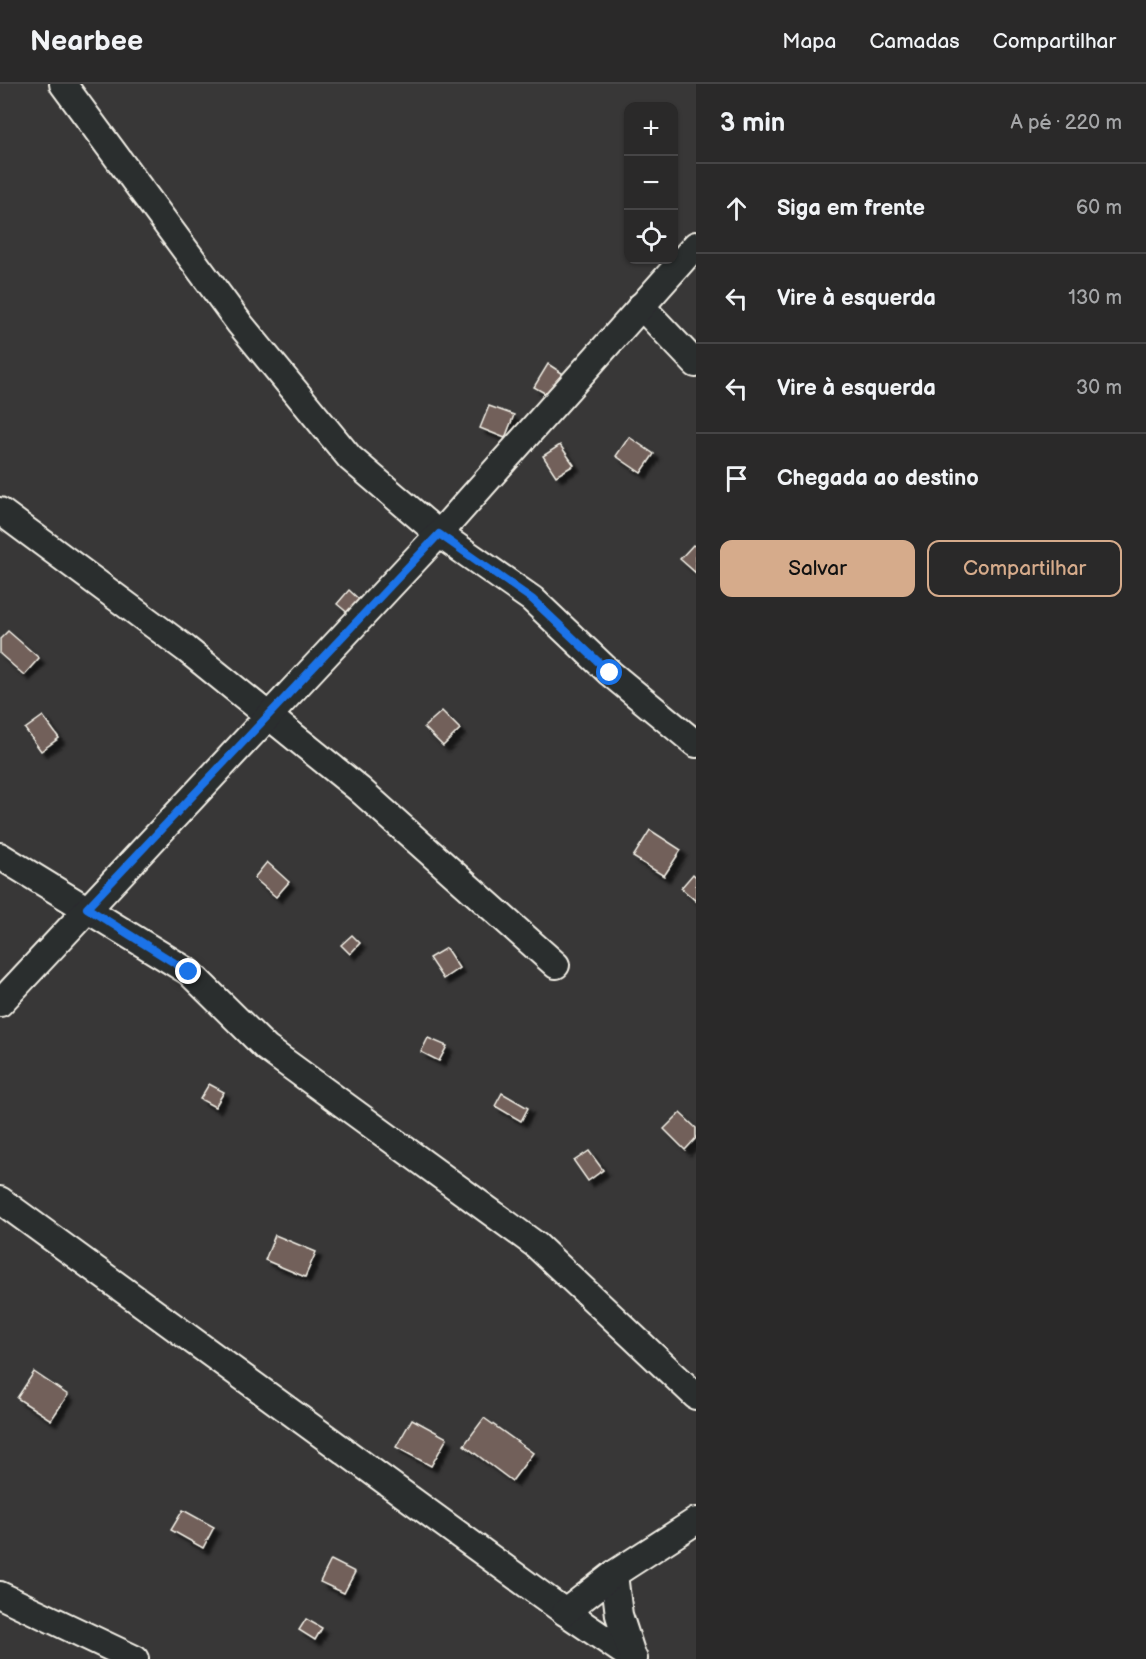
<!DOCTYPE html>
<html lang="pt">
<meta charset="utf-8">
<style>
body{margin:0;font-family:"Balsamiq Sans",sans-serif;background:#323131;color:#f1f3f6}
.controls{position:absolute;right:18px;top:18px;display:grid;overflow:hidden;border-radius:12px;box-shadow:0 2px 4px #0004}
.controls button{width:54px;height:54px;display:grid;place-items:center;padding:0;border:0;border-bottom:2px solid #464546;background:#2a2929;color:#f1f3f6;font:30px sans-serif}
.stop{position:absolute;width:18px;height:18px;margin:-14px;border:4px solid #1a73e8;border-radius:50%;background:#fff}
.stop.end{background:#1a73e8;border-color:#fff;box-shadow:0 2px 6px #0008}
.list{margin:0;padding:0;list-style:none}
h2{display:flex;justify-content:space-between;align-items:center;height:78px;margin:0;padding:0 24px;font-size:26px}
h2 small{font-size:20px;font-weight:400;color:#a5a6a8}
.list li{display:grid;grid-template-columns:39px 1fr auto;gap:18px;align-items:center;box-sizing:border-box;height:90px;padding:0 24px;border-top:2px solid #464546}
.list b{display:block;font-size:22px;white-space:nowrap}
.list em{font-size:20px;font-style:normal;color:#a5a6a8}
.actions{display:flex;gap:12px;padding:18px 24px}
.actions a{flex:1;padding:14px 0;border:2px solid #d6ab8b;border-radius:12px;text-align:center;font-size:21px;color:#d6ab8b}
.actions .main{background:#d6ab8b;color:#111}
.icon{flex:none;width:33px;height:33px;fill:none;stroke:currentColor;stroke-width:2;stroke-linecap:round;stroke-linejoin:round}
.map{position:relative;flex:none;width:696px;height:1575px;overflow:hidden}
header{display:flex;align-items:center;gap:36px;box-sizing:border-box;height:84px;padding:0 30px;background:#2a2929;border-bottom:2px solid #464546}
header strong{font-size:28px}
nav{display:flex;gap:33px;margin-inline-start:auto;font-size:21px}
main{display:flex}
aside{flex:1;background:#2a2929}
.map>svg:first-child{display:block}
.building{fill:#72605a;stroke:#f4f1e8;stroke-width:1.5;filter:url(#shadow)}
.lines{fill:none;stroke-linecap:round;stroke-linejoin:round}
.minor-casing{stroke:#f4f1e8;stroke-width:30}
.minor{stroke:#2a2d2e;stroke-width:26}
.route{stroke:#1a73e8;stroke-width:8}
</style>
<header>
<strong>Nearbee</strong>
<nav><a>Mapa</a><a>Camadas</a><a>Compartilhar</a></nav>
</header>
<main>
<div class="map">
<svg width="696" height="1575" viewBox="0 0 696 1575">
<defs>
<filter id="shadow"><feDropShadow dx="5.5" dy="5.5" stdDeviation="1.5" flood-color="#0009"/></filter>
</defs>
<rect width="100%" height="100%" fill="#383737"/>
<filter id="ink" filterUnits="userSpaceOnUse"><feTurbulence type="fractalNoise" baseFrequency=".0167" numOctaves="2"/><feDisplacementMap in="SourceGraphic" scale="12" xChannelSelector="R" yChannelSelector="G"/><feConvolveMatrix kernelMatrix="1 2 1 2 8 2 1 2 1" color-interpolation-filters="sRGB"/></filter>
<g filter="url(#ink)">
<g class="building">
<polygon points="548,280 568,293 555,315 534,303"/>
<polygon points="489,322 514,331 505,354 480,344"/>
<polygon points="629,353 654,370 641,389 616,372"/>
<polygon points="560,361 574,381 556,392 543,372"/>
<polygon points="693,461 696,463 696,489 680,475"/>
<polygon points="349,506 366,522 355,535 337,520"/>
<polygon points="8,547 39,574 24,591 0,570 0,555"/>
<polygon points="442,627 460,645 443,662 424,643"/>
<polygon points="43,632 59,654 41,667 25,645"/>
<polygon points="650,746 681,766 664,792 633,773"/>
<polygon points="267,778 289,798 276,813 254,794"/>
<polygon points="693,790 696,793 696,817 681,804"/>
<polygon points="352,851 360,859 350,870 341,861"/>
<polygon points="446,864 459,884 443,895 429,874"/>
<polygon points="428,954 447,962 439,977 421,968"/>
<polygon points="209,1000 224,1008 215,1023 200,1015"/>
<polygon points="502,1009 528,1024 521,1037 495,1022"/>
<polygon points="680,1029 696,1044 696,1054 685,1066 664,1045"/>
<polygon points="589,1067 603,1086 588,1097 574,1077"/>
<polygon points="275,1151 316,1168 305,1193 265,1176"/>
<polygon points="34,1288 68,1311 51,1336 17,1314"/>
<polygon points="484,1334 533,1369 512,1397 464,1361"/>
<polygon points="412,1335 447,1354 431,1382 396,1363"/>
<polygon points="183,1426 214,1443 203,1464 171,1446"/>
<polygon points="331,1476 355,1488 344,1509 320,1498"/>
<polygon points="306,1535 322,1544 315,1556 299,1546"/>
</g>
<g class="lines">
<g class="minor-casing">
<g id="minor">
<polyline points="63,0 240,240 350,374 439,450 532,515 610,589 696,660"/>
<polyline points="641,222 696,280"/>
<polyline points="0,427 186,565 359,705 556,881"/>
<polyline points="0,772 189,888 266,964 536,1161 696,1312"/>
<polyline points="0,919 439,450 696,161"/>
<polyline points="0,1116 565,1528 634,1575"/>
<polyline points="614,1490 619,1531 633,1574"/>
<polyline points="0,1511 135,1575"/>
<polyline points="565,1528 614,1490 696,1437"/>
</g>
</g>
<use href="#minor" class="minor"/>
</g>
</g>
<g class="lines" filter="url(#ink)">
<polyline class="route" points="189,888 87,824 439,450 532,515 610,589"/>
</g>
</svg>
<div class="controls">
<button>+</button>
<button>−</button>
<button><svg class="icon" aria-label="locate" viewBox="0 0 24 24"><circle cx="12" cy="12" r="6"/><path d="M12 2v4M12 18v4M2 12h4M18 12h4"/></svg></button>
</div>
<div class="stop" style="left:610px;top:589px"></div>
<div class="stop end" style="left:189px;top:888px"></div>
</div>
<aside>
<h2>3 min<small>A pé · 220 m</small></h2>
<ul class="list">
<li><svg class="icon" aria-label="ahead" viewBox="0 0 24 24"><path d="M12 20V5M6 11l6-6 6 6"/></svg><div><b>Siga em frente</b></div><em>60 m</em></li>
<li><svg class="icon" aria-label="left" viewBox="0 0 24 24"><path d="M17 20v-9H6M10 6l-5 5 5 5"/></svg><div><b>Vire à esquerda</b></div><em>130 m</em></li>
<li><svg class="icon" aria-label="left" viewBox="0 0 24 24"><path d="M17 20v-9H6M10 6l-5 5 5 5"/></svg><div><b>Vire à esquerda</b></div><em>30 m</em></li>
<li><svg class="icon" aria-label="arrive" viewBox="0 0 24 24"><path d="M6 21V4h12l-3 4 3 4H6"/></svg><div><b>Chegada ao destino</b></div></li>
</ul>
<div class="actions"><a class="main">Salvar</a><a>Compartilhar</a></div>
</aside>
</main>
